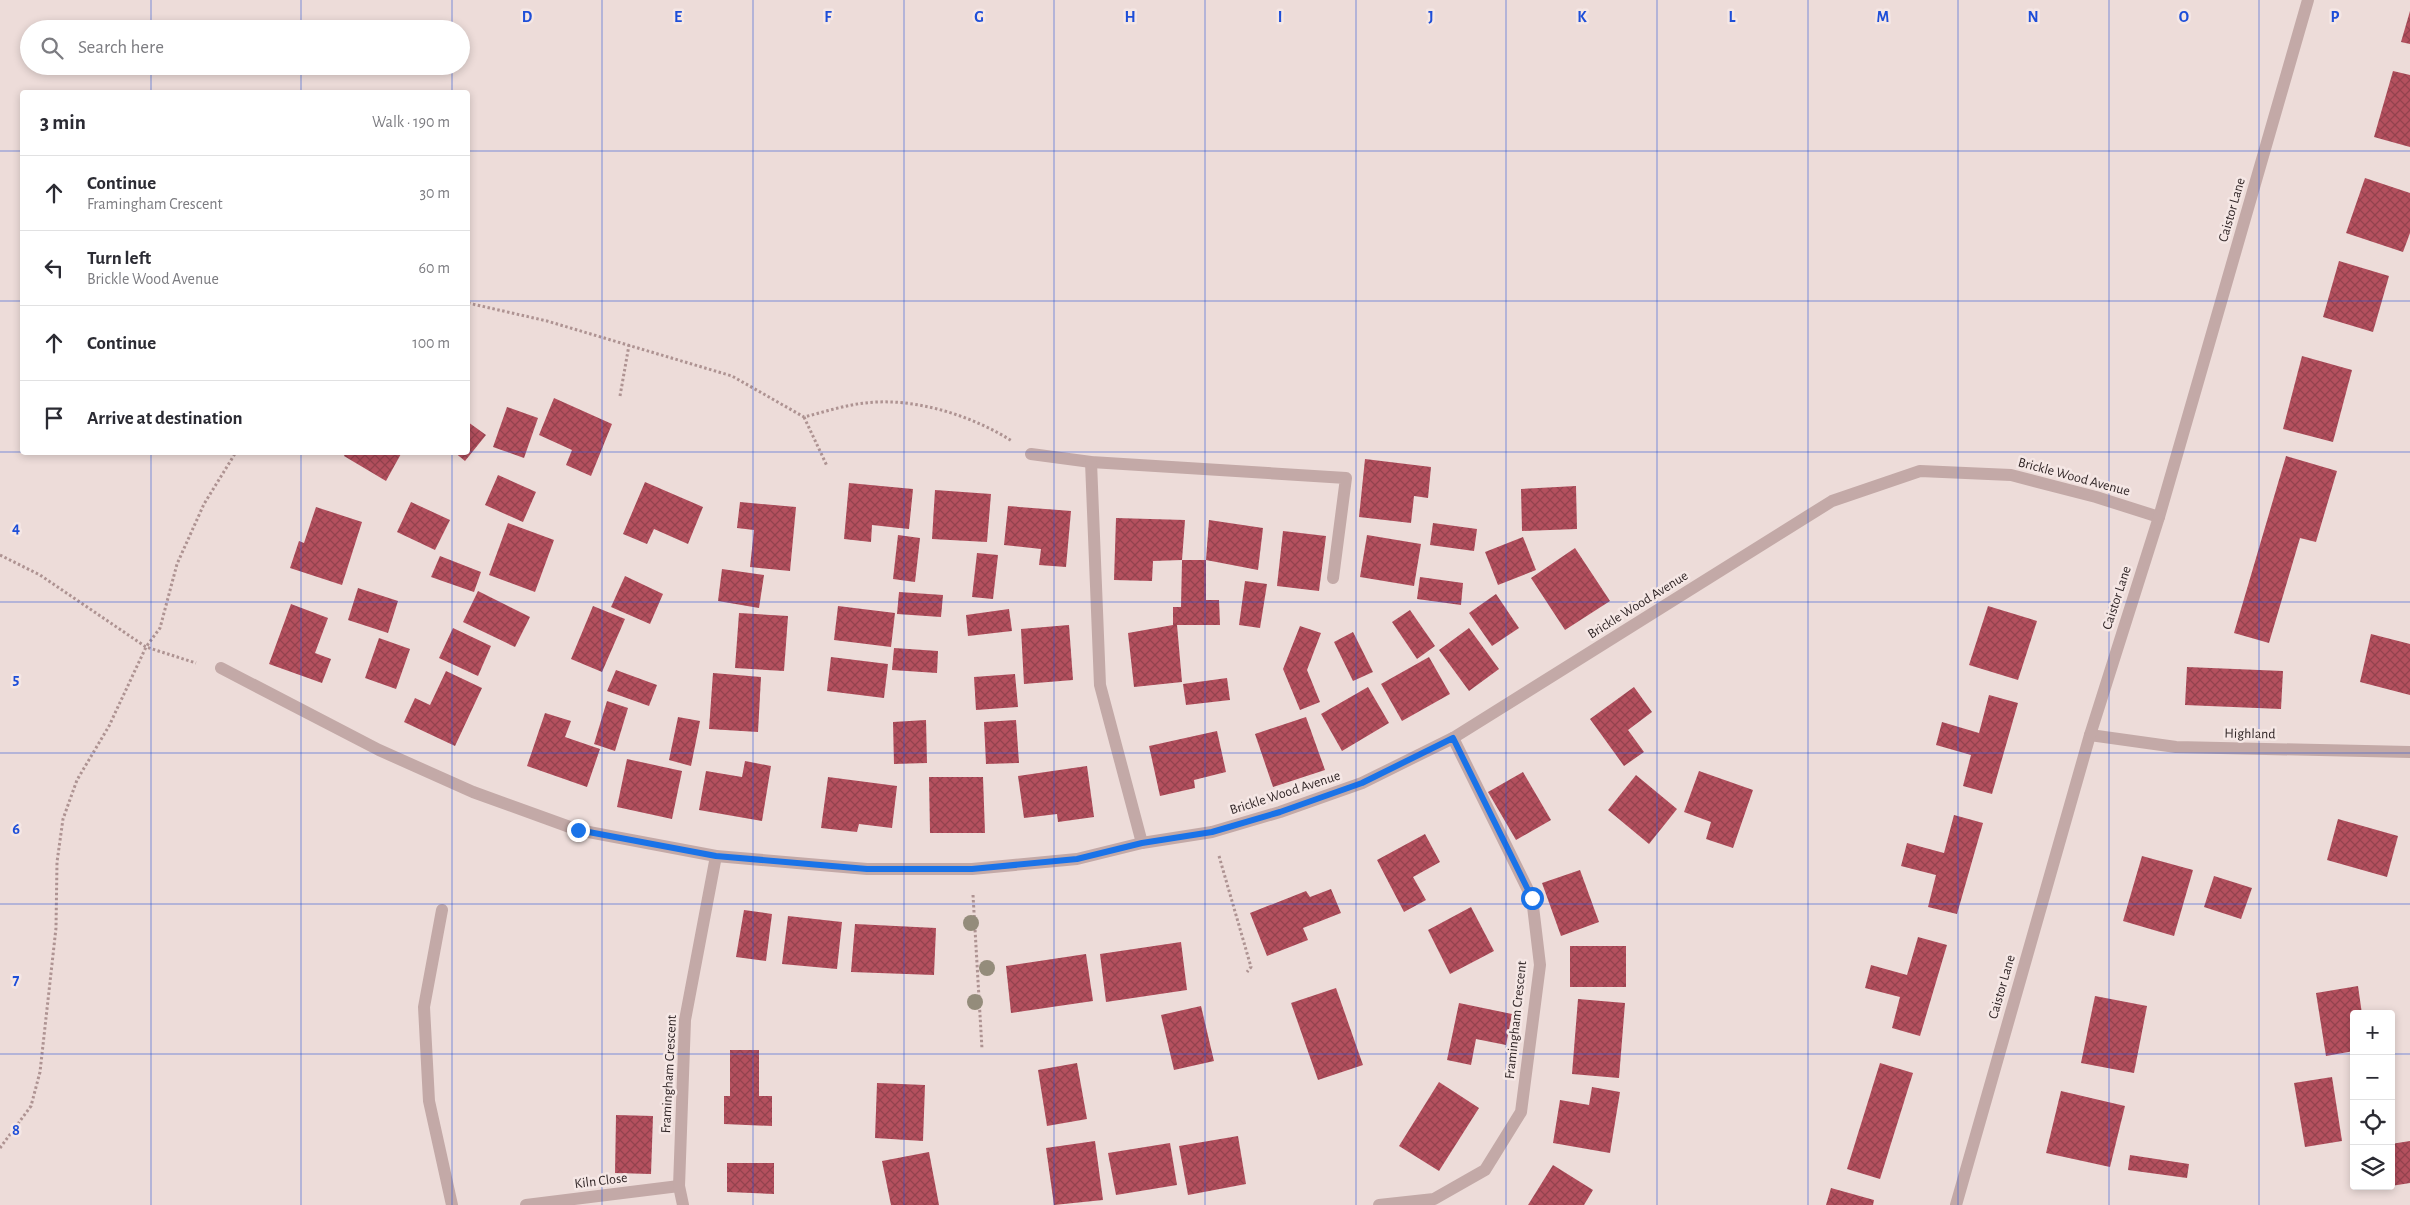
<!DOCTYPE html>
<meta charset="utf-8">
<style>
body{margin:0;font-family:"Alegreya Sans",sans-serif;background:#f2f2f3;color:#2b2b33}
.controls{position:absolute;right:15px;bottom:15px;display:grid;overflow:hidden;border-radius:5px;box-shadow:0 2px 8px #0003}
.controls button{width:45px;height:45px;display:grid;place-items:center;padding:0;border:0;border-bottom:1px solid #e1e1e2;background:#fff;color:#2b2b33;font:25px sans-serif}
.stop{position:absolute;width:15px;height:15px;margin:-11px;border:4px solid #1a73e8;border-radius:50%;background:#fff}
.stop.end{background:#1a73e8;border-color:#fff;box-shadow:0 1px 5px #0008}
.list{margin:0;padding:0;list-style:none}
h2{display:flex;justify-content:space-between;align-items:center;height:65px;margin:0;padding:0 20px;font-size:21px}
h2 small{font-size:16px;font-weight:400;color:#7c7c81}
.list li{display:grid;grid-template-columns:32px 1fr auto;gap:15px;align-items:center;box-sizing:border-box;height:75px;padding:0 20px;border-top:1px solid #e1e1e2}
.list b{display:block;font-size:19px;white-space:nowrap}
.list p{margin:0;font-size:16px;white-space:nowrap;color:#7c7c81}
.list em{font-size:16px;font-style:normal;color:#7c7c81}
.icon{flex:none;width:28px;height:28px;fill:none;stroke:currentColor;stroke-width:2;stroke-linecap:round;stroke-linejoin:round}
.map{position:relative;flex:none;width:2410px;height:1205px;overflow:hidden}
.search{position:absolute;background:#fff;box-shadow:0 2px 8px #0003;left:20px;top:20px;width:450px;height:55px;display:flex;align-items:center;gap:12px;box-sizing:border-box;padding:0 18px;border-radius:28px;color:#7c7c81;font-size:19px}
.panel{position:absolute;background:#fff;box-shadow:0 2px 8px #0003;left:20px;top:90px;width:450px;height:365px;border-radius:5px}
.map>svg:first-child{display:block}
.building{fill:url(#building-cross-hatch)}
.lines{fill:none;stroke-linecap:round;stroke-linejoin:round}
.path{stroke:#ae9392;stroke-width:3;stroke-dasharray:2.5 2.5;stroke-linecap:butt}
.minor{stroke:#c3a9a7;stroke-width:12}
.tertiary{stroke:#c3a9a7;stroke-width:12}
.tree{fill:#948c7b}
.route{stroke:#1a73e8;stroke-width:6}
.grid{fill:none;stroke:#1d4ed8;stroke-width:1;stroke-opacity:0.55}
.labels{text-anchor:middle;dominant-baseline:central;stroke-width:5;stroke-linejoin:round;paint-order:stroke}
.street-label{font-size:14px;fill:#312627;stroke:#f5e7e5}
.grid-label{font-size:16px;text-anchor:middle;font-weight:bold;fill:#1d4ed8;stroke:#f5e7e5;stroke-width:5;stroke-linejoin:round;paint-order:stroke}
</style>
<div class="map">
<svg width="2410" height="1205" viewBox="0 0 2410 1205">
<defs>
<pattern id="building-cross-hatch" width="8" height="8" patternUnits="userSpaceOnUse" patternTransform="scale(1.25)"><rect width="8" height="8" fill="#b4505e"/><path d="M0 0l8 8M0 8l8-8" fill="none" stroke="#93424e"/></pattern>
</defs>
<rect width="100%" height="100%" fill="#eddcd9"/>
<g class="building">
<polygon points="2410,11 2410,44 2401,42"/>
<polygon points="2393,71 2410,75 2410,147 2374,137"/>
<polygon points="2365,178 2410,193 2410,233 2403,252 2346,233"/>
<polygon points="2339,261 2389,276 2373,332 2323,317"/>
<polygon points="2302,356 2352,370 2333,442 2283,429"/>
<polygon points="554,398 612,424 591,476 566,465 572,450 539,435"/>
<polygon points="507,407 538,418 524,458 493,447"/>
<polygon points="468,422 486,435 465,461 454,452 468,452"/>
<polygon points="346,452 402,452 386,481 344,456"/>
<polygon points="2286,456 2337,471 2316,542 2300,538 2269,643 2234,633"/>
<polygon points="1365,459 1431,467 1428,498 1414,496 1411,523 1359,517"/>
<polygon points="498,475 536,492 523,522 485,505"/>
<polygon points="645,482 703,507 688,544 654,529 647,544 623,534"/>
<polygon points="849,483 913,489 909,529 872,525 871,542 844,539"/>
<polygon points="1576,486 1577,529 1522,531 1521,489"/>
<polygon points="935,490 991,494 987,542 932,539"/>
<polygon points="411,502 450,520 435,550 397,532"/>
<polygon points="740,502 796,507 790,571 750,567 754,530 737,528"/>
<polygon points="1008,506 1071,511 1066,567 1039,565 1041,549 1004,545"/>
<polygon points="316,507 362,522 342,585 290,568 299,541 304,543"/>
<polygon points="1116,518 1185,520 1182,560 1153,561 1152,581 1114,580"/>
<polygon points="1209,520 1263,528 1258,570 1206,560"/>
<polygon points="508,523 554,540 535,592 489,575"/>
<polygon points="1433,523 1477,529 1474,551 1430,545"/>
<polygon points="1283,531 1326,536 1319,591 1277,586"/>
<polygon points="898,535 920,538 915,582 893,579"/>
<polygon points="1367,535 1421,544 1414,586 1360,577"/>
<polygon points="1523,537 1536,570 1498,585 1485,552"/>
<polygon points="1575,548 1610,601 1565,630 1531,578"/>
<polygon points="977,553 998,555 993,599 972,597"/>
<polygon points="440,556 481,572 474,592 431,577"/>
<polygon points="1182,560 1206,560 1206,600 1219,600 1220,625 1177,625 1182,682 1134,687 1128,633 1173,625 1173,607 1181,607"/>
<polygon points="722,569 764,575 759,608 718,601"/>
<polygon points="625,576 663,594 650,624 611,607"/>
<polygon points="1420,577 1463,583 1461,605 1417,599"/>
<polygon points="1245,581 1267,584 1260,628 1239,625"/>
<polygon points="358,588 398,601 388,633 348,620"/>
<polygon points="478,591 530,617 515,647 463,622"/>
<polygon points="899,592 943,595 941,617 897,614"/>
<polygon points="1496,594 1519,628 1492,646 1469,613"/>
<polygon points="291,604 328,618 315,653 331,659 322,683 269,664"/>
<polygon points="593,606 625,619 602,672 571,659"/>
<polygon points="838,606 895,613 891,647 834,640"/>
<polygon points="1988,606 2037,621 2018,680 1969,665"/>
<polygon points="1009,609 1012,631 968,636 966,615"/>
<polygon points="1410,610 1435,646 1417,659 1392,622"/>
<polygon points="739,613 788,616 784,671 735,668"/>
<polygon points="1069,625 1073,680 1024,684 1021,629"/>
<polygon points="1300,626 1321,633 1307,670 1320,702 1300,710 1283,669"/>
<polygon points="453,628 491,646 478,676 439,658"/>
<polygon points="1469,628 1499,669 1469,691 1439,650"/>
<polygon points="1353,632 1373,672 1353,681 1334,642"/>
<polygon points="2371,634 2410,644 2410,695 2360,682"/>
<polygon points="379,638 410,649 396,689 365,678"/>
<polygon points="894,648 938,651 937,673 892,670"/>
<polygon points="831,657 888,664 884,698 827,691"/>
<polygon points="1429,657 1450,694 1402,721 1381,684"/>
<polygon points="2187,667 2283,671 2281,709 2185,705"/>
<polygon points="616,670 657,685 649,706 607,691"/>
<polygon points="446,671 482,688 455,746 404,722 415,698 430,705"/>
<polygon points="713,673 761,677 758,732 709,729"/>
<polygon points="1015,674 1018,707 976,710 974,677"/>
<polygon points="1227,678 1230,700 1186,705 1183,684"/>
<polygon points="1368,687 1389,723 1342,751 1321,714"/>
<polygon points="1634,687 1652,712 1628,730 1644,752 1624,766 1590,719"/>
<polygon points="1989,695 2018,703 1992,794 1963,786 1971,755 1936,745 1942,722 1979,733"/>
<polygon points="607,701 628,708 615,751 594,744"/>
<polygon points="545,713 571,721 565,737 600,749 587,787 527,766"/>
<polygon points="678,717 700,721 691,766 669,760"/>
<polygon points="1306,717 1325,770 1273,787 1255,734"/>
<polygon points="926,720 927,763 894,764 893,722"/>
<polygon points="1016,720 1019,763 986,764 984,722"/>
<polygon points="1217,731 1226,772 1194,780 1195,788 1160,796 1149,746"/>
<polygon points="627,759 682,771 672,819 617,807"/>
<polygon points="745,761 771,766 762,821 699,810 706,771 742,777"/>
<polygon points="1087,766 1094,817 1058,822 1057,814 1024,818 1018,776"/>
<polygon points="1699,771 1753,790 1733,848 1706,839 1711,822 1684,812"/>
<polygon points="1523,772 1551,820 1516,840 1488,792"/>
<polygon points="1636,775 1677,809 1649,844 1608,810"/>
<polygon points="828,777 897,786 892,828 859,824 857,832 821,828"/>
<polygon points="929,777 983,777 985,833 930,833"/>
<polygon points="1954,815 1983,823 1957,914 1928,907 1936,875 1901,866 1907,843 1944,853"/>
<polygon points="2338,819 2398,836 2387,877 2327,860"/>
<polygon points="1425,834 1440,862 1413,877 1426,900 1404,912 1377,860"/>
<polygon points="2142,856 2193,870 2174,936 2123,921"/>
<polygon points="1580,870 1599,922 1561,936 1542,883"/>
<polygon points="2214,876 2252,888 2241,919 2204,907"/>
<polygon points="1331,889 1341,913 1303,928 1308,940 1267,956 1250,913 1306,891 1310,897"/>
<polygon points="1471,907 1494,951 1450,974 1428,930"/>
<polygon points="744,910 772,914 766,961 736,957"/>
<polygon points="788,916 842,922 837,969 782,964"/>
<polygon points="855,924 936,928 934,975 851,972"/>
<polygon points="1918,937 1947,945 1920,1036 1892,1028 1900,997 1865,988 1871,965 1907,975"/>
<polygon points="1181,942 1187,990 1106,1002 1100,954"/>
<rect x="1570" y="946" width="56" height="41"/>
<polygon points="1086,954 1093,1001 1011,1013 1006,966"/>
<polygon points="2358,986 2362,1014 2354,1014 2354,1051 2326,1056 2316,993"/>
<polygon points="1336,988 1363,1065 1318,1080 1291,1003"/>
<polygon points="2095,996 2147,1006 2134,1073 2081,1063"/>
<polygon points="1578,999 1625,1003 1619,1078 1572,1074"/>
<polygon points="1459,1003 1512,1014 1506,1045 1476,1039 1471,1065 1447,1060"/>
<polygon points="1201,1006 1214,1061 1174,1070 1161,1015"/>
<polygon points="730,1050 759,1050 759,1096 772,1096 772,1126 724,1124 724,1096 730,1096"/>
<polygon points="1077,1063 1087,1119 1047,1126 1038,1070"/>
<polygon points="1880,1063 1913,1073 1880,1179 1847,1169"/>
<polygon points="2332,1077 2342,1141 2305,1147 2294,1083"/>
<polygon points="1439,1082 1479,1108 1439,1171 1399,1146"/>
<polygon points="877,1083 925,1085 923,1141 875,1138"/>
<polygon points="1592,1087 1620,1092 1610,1153 1553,1143 1560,1100 1589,1105"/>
<polygon points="2061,1091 2125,1106 2110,1167 2046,1153"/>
<polygon points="616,1115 653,1116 651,1174 615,1173"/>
<polygon points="1238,1136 1246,1184 1188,1195 1179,1146"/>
<polygon points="1095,1141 1103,1200 1054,1205 1046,1148"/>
<polygon points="2410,1141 2410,1183 2391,1186 2391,1144"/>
<polygon points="1170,1143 1177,1185 1116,1195 1108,1153"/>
<polygon points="929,1152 939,1205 891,1205 882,1161"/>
<polygon points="2130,1155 2189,1164 2187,1178 2128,1170"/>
<polygon points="727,1163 774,1163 774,1194 727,1192"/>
<polygon points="1553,1165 1593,1190 1584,1205 1528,1205"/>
<polygon points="1831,1188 1874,1200 1873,1205 1826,1205"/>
</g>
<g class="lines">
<g class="path">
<path d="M468 303 547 321 732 376 804 417C824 412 845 405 865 403 913 397 971 415 1012 441"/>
<polyline points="620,396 629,345"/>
<polyline points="804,417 827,466"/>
<polyline points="0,555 40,575 146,647 196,663"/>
<polyline points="1219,856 1251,967 1247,972"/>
<polyline points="973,895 982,1049"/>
<polyline points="0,1148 31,1106 40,1072 56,928 57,862 63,819 77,780 109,726 146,647 160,628 177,564 204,504 236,452"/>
</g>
<g class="minor">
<polyline points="1031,454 1091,462 1346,478 1333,578"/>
<polyline points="1091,462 1100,685 1142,843"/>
<polyline points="221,668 379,750 473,792 578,830 716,856 867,869 972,869 1077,859 1142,843 1212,832 1280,812 1362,783 1453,738 1832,501 1920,471 2011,475 2096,497 2159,517"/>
<polyline points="2090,735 2176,747 2410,752"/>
<polyline points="442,910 424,1007 429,1101 452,1205"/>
<polyline points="526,1205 679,1186"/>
<polyline points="683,1205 679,1186 685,1020 716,856"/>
<polyline points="1379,1205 1434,1199 1485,1170 1521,1112 1540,965 1532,898 1453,738"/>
</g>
<polyline class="tertiary" points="1956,1205 2090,735 2159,517 2308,0"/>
</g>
<g class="tree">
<circle cx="971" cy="923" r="8"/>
<circle cx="987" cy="968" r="8"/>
<circle cx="975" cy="1002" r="8"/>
</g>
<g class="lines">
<polyline class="route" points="578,830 716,856 867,869 972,869 1077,859 1142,843 1212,832 1280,812 1362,783 1453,738 1532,898"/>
</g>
<path class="grid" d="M151 0V29M301 0V29M452 0V29M602 0V1205M753 0V1205M904 0V1205M1054 0V1205M1205 0V1205M1356 0V1205M1506 0V1205M1657 0V1205M1808 0V1205M1958 0V1205M2109 0V1205M2259 0V1205M151 66V92M301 66V92M452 66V92M0 151H22M468 151H2410M0 301H22M468 301H2410M0 452H22M151 452V1205M301 452V1205M452 452V1205M468 452H2410M0 602H2410M0 753H2410M0 904H2410M0 1054H2354M2391 1054H2410"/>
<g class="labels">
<g class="street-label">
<text transform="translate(2232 210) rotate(-74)">Caistor Lane</text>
<text transform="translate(2074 477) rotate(15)">Brickle Wood Avenue</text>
<text transform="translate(2117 598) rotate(-72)">Caistor Lane</text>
<text transform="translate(1638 605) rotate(-32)">Brickle Wood Avenue</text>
<text transform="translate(2250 734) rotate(1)">Highland</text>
<text transform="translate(1285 793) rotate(-18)">Brickle Wood Avenue</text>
<text transform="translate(2002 987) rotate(-74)">Caistor Lane</text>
<text transform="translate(1516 1020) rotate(-84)">Framingham Crescent</text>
<text transform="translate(669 1074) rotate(-87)">Framingham Crescent</text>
<text transform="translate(601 1181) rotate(-7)">Kiln Close</text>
</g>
</g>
<g class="grid-label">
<text x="527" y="22">D</text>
<text x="678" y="22">E</text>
<text x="828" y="22">F</text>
<text x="979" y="22">G</text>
<text x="1130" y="22">H</text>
<text x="1280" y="22">I</text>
<text x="1431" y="22">J</text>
<text x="1582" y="22">K</text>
<text x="1732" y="22">L</text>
<text x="1883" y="22">M</text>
<text x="2033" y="22">N</text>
<text x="2184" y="22">O</text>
<text x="2335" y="22">P</text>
<text x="16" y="533">4</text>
<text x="16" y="684">5</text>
<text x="16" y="834">6</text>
<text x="16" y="985">7</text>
<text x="16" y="1135">8</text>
</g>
</svg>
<div class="controls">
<button>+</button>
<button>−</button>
<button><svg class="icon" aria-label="locate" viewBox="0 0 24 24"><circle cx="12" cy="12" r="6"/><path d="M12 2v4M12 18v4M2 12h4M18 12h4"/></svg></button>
<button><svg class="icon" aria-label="layers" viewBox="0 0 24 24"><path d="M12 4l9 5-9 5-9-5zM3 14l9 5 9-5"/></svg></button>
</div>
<div class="stop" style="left:1532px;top:898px"></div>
<div class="stop end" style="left:578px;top:830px"></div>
<div class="search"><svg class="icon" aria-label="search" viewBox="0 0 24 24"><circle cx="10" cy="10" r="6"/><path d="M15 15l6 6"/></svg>Search here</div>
<section class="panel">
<h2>3 min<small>Walk · 190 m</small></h2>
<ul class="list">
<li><svg class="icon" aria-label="ahead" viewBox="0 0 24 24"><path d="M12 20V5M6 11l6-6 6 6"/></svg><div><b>Continue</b><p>Framingham Crescent</p></div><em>30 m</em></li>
<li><svg class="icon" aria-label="left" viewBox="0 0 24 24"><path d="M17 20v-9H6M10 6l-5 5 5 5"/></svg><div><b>Turn left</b><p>Brickle Wood Avenue</p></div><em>60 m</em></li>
<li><svg class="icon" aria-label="ahead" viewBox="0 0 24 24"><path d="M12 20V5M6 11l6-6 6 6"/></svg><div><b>Continue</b></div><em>100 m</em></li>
<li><svg class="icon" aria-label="arrive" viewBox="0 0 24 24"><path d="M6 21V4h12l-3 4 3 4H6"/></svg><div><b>Arrive at destination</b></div></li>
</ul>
</section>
</div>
